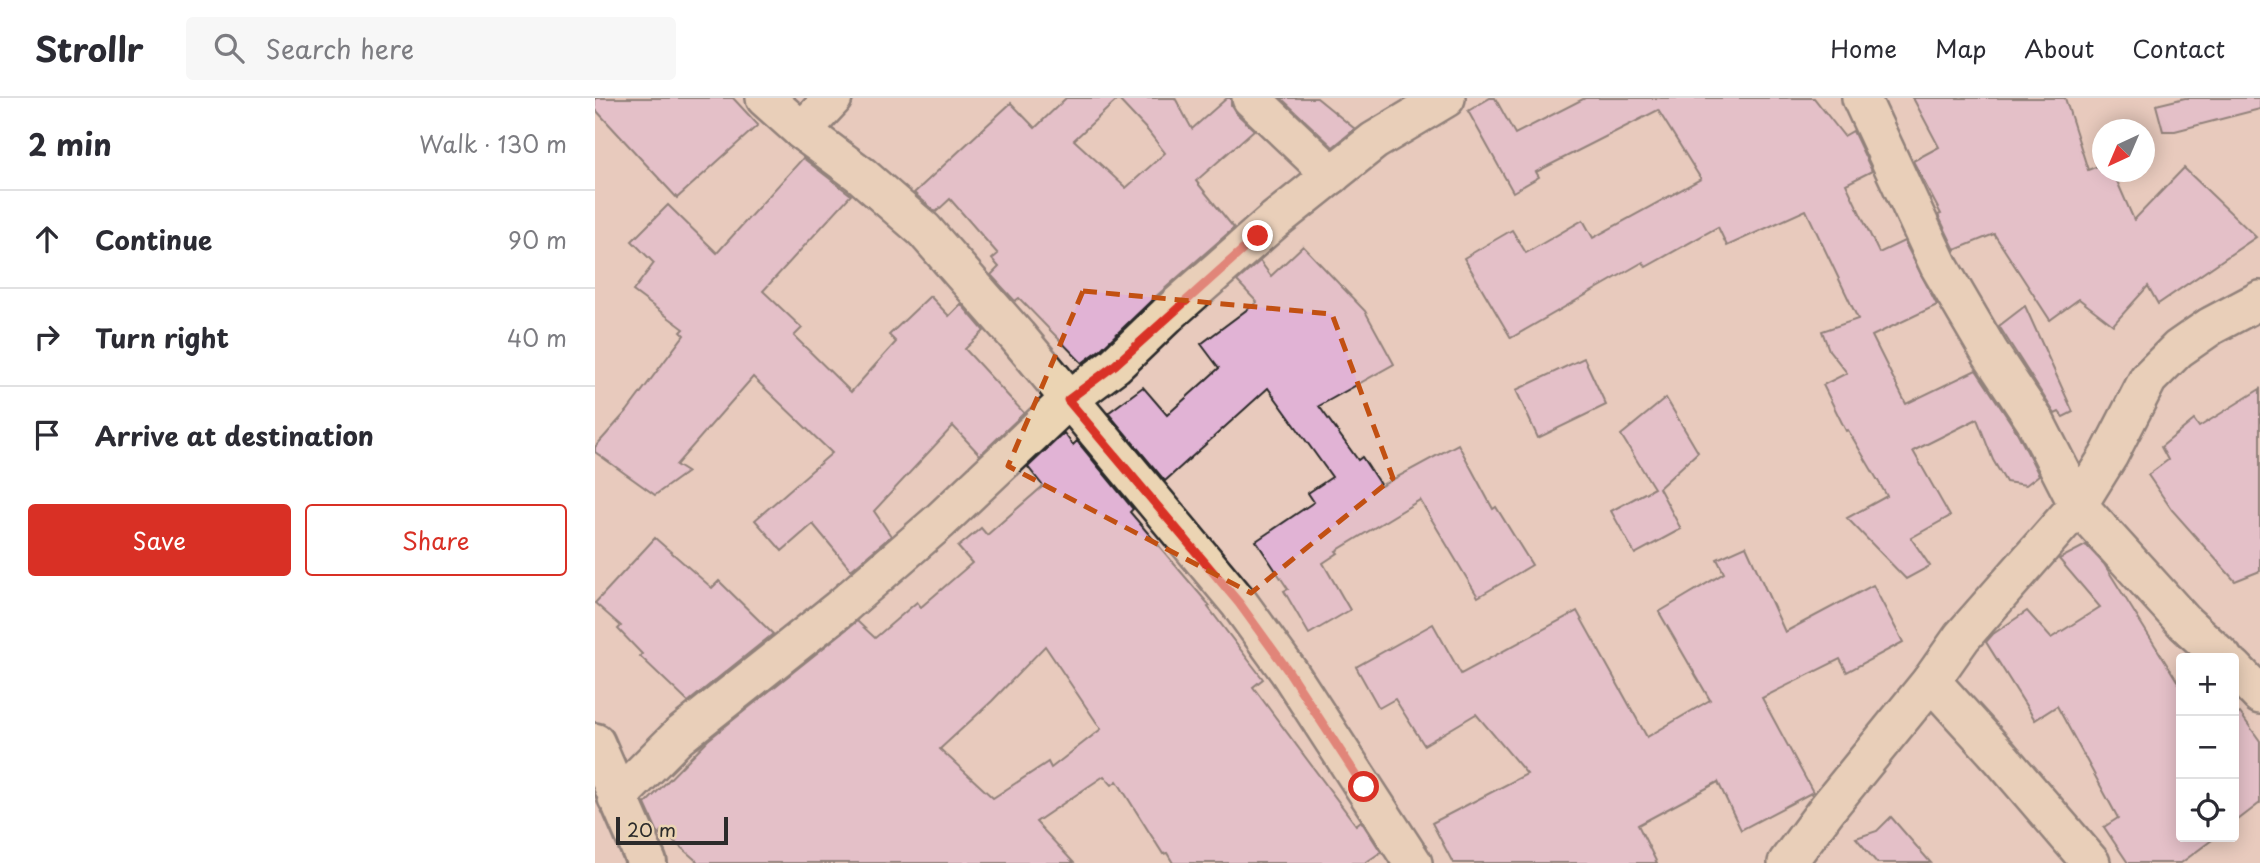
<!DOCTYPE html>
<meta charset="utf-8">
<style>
body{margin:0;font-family:"Playpen Sans",sans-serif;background:#f7f7f7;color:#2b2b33}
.controls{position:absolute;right:21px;bottom:21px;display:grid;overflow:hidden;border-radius:7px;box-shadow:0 4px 18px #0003}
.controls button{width:63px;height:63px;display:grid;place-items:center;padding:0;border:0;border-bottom:2px solid #e1e1e2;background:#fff;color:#2b2b33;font:35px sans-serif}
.compass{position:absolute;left:1497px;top:21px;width:63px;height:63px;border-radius:50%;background:#fff;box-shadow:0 4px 18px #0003;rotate:224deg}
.scale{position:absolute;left:21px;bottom:18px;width:112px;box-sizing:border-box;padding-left:7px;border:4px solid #2b2b2b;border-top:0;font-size:19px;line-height:24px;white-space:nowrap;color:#2b2b2b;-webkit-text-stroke:5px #ebd4b3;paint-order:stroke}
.stop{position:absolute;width:21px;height:21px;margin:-16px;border:5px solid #d93025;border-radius:50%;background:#fff}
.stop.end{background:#d93025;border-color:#fff;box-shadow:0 2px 7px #0008}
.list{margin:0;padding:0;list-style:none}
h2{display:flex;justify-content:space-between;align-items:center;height:91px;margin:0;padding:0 28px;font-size:30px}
h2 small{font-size:23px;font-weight:400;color:#7c7c81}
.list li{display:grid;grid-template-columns:46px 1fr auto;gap:21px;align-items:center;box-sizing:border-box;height:98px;padding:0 28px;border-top:2px solid #e1e1e2}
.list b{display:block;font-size:26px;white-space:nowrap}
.list em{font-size:23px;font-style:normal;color:#7c7c81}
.actions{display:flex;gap:14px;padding:21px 28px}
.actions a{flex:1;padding:16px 0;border:2px solid #d93025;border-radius:7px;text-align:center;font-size:24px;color:#d93025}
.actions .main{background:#d93025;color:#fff}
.icon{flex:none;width:38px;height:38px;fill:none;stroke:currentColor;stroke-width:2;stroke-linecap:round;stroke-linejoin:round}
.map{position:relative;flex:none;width:1665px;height:765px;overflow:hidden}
header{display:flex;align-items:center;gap:42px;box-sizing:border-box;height:98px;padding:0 35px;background:#fff;border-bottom:2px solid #e1e1e2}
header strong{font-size:33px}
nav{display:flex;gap:38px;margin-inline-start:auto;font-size:24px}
.search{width:490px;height:63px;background:#f7f7f7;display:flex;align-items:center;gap:18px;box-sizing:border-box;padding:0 24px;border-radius:7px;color:#7c7c81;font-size:26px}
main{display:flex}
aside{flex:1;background:#fff}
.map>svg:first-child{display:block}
.building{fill:#e1b3d5;stroke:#2b2b2b;stroke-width:2;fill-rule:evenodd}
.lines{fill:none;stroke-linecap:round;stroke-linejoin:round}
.street-casing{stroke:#2b2b2b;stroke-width:42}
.secondary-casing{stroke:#2b2b2b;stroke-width:44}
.street{stroke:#ebd4b3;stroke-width:37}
.secondary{stroke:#ebd4b3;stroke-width:38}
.route{stroke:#d93025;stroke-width:9}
.marked{fill:none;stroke:#c25012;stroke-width:5;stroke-dasharray:14 9;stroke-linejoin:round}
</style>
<header>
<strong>Strollr</strong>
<div class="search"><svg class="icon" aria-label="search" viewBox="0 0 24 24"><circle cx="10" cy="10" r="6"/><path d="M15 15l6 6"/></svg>Search here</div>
<nav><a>Home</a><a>Map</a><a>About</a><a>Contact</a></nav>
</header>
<main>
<aside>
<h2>2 min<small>Walk · 130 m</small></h2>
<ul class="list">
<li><svg class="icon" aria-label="ahead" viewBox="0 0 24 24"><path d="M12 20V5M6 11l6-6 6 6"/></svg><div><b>Continue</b></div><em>90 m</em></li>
<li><svg class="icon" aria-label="right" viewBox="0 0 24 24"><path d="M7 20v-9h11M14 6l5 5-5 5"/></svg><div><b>Turn right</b></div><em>40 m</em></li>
<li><svg class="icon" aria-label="arrive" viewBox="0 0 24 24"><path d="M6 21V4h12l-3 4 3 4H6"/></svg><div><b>Arrive at destination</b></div></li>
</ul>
<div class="actions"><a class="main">Save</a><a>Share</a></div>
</aside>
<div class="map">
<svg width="1665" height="765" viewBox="0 0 1665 765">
<rect width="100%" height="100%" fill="#e8cabd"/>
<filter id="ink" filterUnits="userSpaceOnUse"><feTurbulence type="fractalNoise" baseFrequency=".0143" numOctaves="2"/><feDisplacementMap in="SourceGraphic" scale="14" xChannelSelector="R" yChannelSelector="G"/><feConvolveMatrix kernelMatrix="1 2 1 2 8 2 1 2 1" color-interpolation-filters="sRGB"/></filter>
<g filter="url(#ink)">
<g class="building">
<polygon points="0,0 138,0 163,27 82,100 0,11"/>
<path d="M471 0H580L597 31 632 0H636V7L641 15 659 32 601 83 639 130 558 201 506 251 487 265 424 200 420 203 396 177 404 169 397 161 403 156 355 101 341 114 319 95 416 5 440 30ZM523 1 553 33 570 55 531 90 479 42Z"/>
<polygon points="686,0 722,0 760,31 738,49"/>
<polygon points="895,0 900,0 920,36 990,0 1219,0 1249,38 1258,33 1277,73 1251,86 1284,155 1309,143 1342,207 1277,238 1311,306 1381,272 1422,334 1444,377 1431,387 1411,384 1398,362 1382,321 1318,353 1355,418 1316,440 1335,468 1311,481 1252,420 1292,398 1253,332 1251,333 1228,287 1252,275 1234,252 1227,233 1263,221 1211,112 1132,148 1123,129 1051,169 1048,164 916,240 869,160 917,132 931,155 988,122 998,140 1106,81 1063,12 941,74 944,79 918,94 873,13"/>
<polygon points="1318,0 1470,0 1493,72 1508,66 1508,74 1518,74 1539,122 1589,70 1661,139 1563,206 1553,188 1518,227 1484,201 1455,222 1399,136 1360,152 1343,117 1346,116 1318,63 1344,49"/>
<polygon points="1590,0 1665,0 1665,11 1580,33 1568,33 1561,7"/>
<polygon points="208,60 256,97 168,193 207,230 199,238 256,294 301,244 294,237 335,198 354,218 366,206 389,233 370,251 429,315 385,357 358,328 279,413 296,438 256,472 218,426 187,453 160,422 237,355 158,279 81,367 92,374 60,397 0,354 0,349 32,313 89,237 86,234 89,231 38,193 59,165 37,143 73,107 122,155"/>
<polygon points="708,148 770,213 799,266 724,308 763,362 767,359 786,388 863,346 898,411 901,409 937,467 883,499 825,402 741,453 743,455 728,465 755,512 714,536 689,493 693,491 661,443 719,404 713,395 737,379 673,290 570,383 513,315 548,289 572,317 624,270 606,246 662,204 642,183 665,163 676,178"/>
<polygon points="1430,208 1478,314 1468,319 1464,314 1460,316 1404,228"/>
<polygon points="989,260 1011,307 943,340 921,292"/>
<polygon points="1665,291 1665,473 1640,483 1577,412 1553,377 1573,362 1566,349 1599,322 1604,329"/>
<polygon points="1071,300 1103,354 1064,390 1086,431 1040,456 1016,413 1059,390 1026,337"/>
<path d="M469 335 478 347 482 343 538 411 535 414 615 508 613 509 668 581 658 589 761 727 766 723 786 754 770 765H578L572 755 568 756 522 683 517 687 509 678 441 724 479 765H104L67 733 64 737 50 706 113 642 262 523 280 540 322 504 326 509 377 465 363 449 386 430 392 437 448 388 433 369ZM450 548 506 631 456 670 453 664 398 700 345 651 397 603Z"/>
<polygon points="60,440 117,490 124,483 178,536 93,604 45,558 47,556 23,531 26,528 0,505"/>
<polygon points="1491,447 1509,466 1586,589 1586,739 1621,739 1586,765 1533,765 1509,729 1523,720 1462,608 1440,622 1391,544 1398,536 1432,513 1456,540 1505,509 1464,461"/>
<polygon points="1151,448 1190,534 1278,487 1308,544 1252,574 1245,561 1167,600 1218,694 1146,732 1123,684 1043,727 1062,765 858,765 837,725 932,676 881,616 829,647 800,601 784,610 761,569 838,526 866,576 982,513 1052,639 1115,602 1064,514 1129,475 1122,461"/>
<polygon points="1645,615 1665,643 1665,705 1639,725 1639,619"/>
<polygon points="1296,719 1336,765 1282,765 1261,740 1282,733"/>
</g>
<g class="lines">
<g class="street-casing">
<g id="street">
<polyline points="170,0 207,33 266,77 329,132 422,238 644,505 694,574 818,765"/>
<polyline points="656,0 737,77"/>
<polyline points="1266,0 1344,168 1395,255 1440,323 1483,407 1590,525 1628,560"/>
<polyline points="207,33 238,0"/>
<polyline points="1639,570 1665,597"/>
<polyline points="1336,583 1406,660 1496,765"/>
<polyline points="22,700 83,639 244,511 344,424 473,302 520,267 572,217 680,122 779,43 851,0"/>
<polyline points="1192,765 1232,711 1336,583 1367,539 1483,407 1514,357 1553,281 1583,251 1616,228 1665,202"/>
</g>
</g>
<g class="secondary-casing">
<polyline id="secondary" points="0,645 52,765"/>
</g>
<use href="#street" class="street"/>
<use href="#secondary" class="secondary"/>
</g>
</g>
<g class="lines" filter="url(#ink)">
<polyline class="route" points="663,138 520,267 473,302 644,505 694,574 769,689"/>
</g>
<path d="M0 0H1665V765H0ZM488 193 737 216 798 380 656 495 413 368Z" fill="#e8cabd" fill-opacity=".55" fill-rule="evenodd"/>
<path class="marked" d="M488 193 737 216 798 380 656 495 413 368Z"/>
</svg>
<div class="controls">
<button>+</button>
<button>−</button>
<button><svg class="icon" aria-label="locate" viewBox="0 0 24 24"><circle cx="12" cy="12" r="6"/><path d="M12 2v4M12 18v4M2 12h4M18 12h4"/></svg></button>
</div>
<svg class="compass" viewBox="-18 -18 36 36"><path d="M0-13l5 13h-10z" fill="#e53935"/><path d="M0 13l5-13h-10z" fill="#7c7c81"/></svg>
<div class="scale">20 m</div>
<div class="stop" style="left:769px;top:689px"></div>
<div class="stop end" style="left:663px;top:138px"></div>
</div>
</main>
